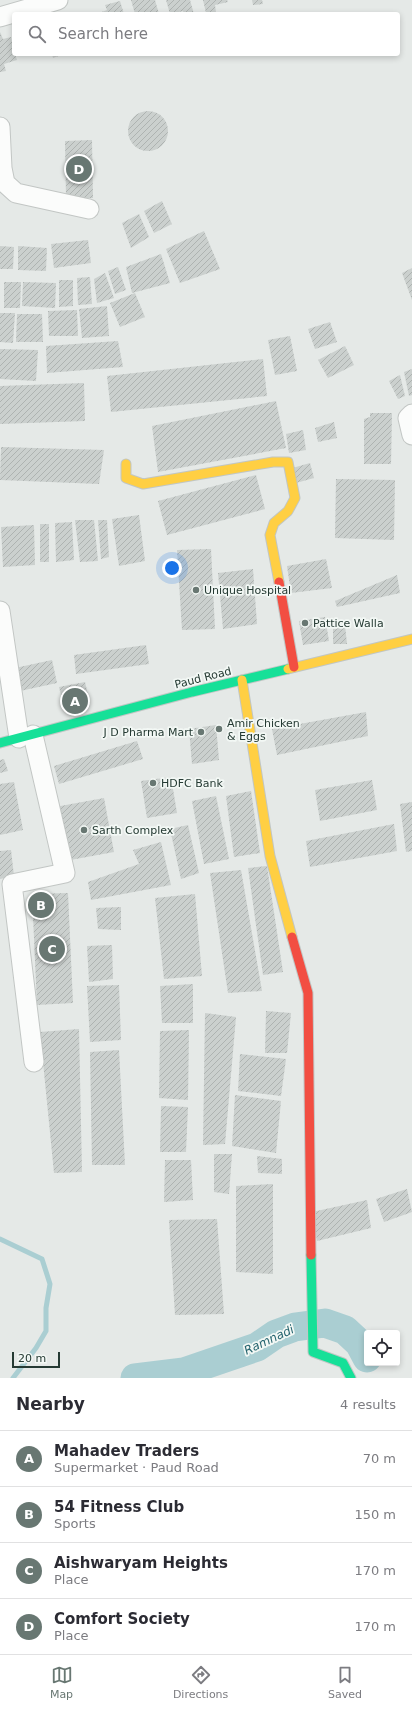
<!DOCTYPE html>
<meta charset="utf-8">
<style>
body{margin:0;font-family:"DejaVu Sans",sans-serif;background:#f2f2f3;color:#2b2b33}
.controls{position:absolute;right:12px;bottom:12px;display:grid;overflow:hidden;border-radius:4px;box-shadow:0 2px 6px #0003}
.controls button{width:36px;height:36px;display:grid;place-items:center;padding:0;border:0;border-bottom:1px solid #e1e1e2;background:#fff;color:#2b2b33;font:20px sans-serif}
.scale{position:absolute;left:12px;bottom:10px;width:48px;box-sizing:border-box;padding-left:4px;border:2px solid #253a33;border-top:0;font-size:11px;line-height:14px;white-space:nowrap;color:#253a33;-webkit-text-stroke:3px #f3f8f5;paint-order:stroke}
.you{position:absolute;left:172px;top:568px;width:14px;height:14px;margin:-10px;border:3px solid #fff;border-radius:50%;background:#1a73e8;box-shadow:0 0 0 6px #1a73e833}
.badge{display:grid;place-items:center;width:26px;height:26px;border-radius:50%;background:#687772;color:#fff;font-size:13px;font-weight:700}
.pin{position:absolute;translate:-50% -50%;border:2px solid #fff;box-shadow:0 1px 4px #0006}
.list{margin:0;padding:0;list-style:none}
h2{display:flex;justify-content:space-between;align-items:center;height:52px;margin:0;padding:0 16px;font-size:17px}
h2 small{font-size:13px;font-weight:400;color:#7c7c81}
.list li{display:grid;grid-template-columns:26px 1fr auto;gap:12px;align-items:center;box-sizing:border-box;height:56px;padding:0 16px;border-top:1px solid #e1e1e2}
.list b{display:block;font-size:15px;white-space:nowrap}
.list p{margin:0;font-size:13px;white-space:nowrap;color:#7c7c81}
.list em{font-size:13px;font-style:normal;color:#7c7c81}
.icon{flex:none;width:22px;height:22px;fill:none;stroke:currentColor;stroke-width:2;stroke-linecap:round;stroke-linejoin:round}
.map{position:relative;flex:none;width:412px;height:1378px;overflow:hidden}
.search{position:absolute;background:#fff;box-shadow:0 2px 6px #0003;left:12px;right:12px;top:12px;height:44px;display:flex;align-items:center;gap:10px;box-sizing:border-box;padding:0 14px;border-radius:4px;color:#7c7c81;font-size:15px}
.sheet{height:276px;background:#fff}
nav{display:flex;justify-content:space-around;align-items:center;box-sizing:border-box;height:56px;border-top:1px solid #e1e1e2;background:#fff;font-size:11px;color:#7c7c81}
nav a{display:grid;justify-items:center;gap:2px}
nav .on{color:#687772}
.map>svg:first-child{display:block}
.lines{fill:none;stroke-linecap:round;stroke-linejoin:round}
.stream{stroke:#aaced2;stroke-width:5}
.river{stroke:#aaced2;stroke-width:29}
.building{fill:url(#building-hatch)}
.street-casing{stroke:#c2c6c4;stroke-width:21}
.fast-casing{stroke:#c1c6c4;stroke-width:11}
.slow-casing{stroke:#c1c6c4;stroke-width:11}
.jam-casing{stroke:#c1c6c4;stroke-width:11}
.street{stroke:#fbfcfb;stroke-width:19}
.fast{stroke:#16e098;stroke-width:9}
.slow{stroke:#ffcf43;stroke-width:9}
.jam{stroke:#f24e42;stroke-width:9}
.poi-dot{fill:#687772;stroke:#f3f8f5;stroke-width:1.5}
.labels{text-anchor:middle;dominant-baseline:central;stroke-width:3.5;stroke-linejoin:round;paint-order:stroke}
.poi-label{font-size:11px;fill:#253a33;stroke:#f3f8f5;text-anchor:start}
.street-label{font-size:11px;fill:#253a33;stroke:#f3f8f5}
.water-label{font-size:12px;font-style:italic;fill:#26656f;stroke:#f3f8f5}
</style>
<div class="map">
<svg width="412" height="1378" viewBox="0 0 412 1378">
<defs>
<pattern id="building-hatch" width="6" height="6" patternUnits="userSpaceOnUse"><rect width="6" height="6" fill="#cbd0ce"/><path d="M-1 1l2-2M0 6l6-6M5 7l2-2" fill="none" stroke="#aeb3b1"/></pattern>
</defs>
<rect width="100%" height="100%" fill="#e5e9e7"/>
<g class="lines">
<polyline class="stream" points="0,1239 42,1259 50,1284 46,1308 46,1331 36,1348 13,1378"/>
<polyline class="river" points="135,1378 184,1372 257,1347 276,1334 295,1327 325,1323 345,1330 359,1343 367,1358"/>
</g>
<g class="building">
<polygon points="131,0 155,0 159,14 135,14"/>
<polygon points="166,0 190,0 194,14 184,14 183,11 170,14"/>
<polygon points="203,0 227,0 228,2 215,5 216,12 206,13"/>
<polygon points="252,0 262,0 263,4 253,5"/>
<polygon points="120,1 124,14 99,14 99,13 107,10 105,5"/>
<polygon points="0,32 3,39 11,37 14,54 15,54 17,60 4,64 6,71 0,72"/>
<polygon points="52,54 64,54 53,58"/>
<circle cx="148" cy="131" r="20"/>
<polygon points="92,140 93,198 66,198 65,141"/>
<polygon points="162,201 172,224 154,233 144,211"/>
<polygon points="139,214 149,237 131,248 122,223"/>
<polygon points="204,231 220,269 180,283 166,249"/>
<polygon points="88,240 91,263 54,268 51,244"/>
<polygon points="0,246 14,247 13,269 0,269"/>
<polygon points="18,246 47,248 46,271 18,270"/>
<polygon points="161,254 170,283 132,293 126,267"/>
<polygon points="118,267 126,290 115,294 108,271"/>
<polygon points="412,268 412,300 402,273"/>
<polygon points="105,273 114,298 97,303 94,279"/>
<polygon points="90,277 92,304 78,305 77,278"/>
<polygon points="59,280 73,280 73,306 59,307"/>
<polygon points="4,282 21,282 20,308 4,308"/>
<polygon points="23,282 56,283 55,308 22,306"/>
<polygon points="135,293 145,317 120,327 110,303"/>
<polygon points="107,306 109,336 82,338 79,309"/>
<polygon points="77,310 78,336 49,336 48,311"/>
<polygon points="0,313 15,313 13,343 0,342"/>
<polygon points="17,314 42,314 43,342 16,342"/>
<polygon points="330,322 337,342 315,349 308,329"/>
<polygon points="290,336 297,371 275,375 268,340"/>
<polygon points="118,341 123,367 47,373 46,346"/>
<polygon points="345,346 354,365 328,378 318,360"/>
<polygon points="0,349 38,350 36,381 0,379"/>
<polygon points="263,359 267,396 111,412 107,376"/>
<polygon points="412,369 412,395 409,396 404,372"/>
<polygon points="400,375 405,396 398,399 389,381"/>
<polygon points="84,383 85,421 0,424 0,386"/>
<polygon points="276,401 286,448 158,472 152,426"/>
<polygon points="370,413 392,413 391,464 364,464 364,419 370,417"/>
<polygon points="334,422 337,438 318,442 315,428"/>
<polygon points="303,430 306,450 289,453 286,434"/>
<polygon points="1,447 104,450 99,484 0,480"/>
<polygon points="310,463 314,478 296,483 289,469"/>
<polygon points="256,475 265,509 167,535 158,501"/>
<polygon points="336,479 395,480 394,540 335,538"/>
<polygon points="139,515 145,561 119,566 112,519"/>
<polygon points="75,520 94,520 98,561 80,562"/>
<polygon points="98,520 107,520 109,557 101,559"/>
<polygon points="72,522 74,560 56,562 55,523"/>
<rect x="40" y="524" width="9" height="38"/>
<polygon points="34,525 35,565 3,567 1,527"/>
<polygon points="211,549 215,629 182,630 177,550"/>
<polygon points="326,559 332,588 291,593 287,566"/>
<polygon points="253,569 257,624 223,629 218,573"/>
<polygon points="397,575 400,593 337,607 335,601"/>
<polygon points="325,617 329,641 303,645 299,621"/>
<polygon points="345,625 347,644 333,644 333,627"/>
<polygon points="146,645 149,664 76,674 74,655"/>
<polygon points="52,660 57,683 20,691 15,668"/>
<polygon points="85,682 90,703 64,708 59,687"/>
<polygon points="366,712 368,736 277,755 272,729"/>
<polygon points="216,725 219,760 192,764 189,729"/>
<polygon points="137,741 143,759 59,784 54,766"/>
<polygon points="4,759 8,771 0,773 0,760"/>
<polygon points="171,777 177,813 147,818 141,781"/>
<polygon points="372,780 377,810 320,821 315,790"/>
<polygon points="14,782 23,830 0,835 0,784"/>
<polygon points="251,791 260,853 234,857 226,796"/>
<polygon points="216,796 229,859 204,864 192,801"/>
<polygon points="104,798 114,852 65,861 55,807"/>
<polygon points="412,802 412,851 406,852 400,804"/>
<polygon points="394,824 397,851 310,867 306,841"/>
<polygon points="188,825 199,873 181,879 170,829"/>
<polygon points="161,842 171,885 91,900 88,882 139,864 133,850"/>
<polygon points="11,850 14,876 0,879 0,851"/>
<polygon points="267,866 283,972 263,975 248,868"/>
<polygon points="241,870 262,991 228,993 210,873"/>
<polygon points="68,893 73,1003 37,1005 32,894"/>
<polygon points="195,894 202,976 164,979 155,898"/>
<polygon points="121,907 121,930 98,929 96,908"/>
<polygon points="112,945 113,979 89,982 87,946"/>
<polygon points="193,984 193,1023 162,1023 160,986"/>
<polygon points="119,985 121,1040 90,1042 87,986"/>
<polygon points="266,1011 291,1013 287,1053 265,1053"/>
<polygon points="205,1013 236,1017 225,1144 203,1145"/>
<polygon points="79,1029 82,1172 54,1173 40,1032"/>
<polygon points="189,1030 188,1100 159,1098 160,1031"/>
<polygon points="119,1050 125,1165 92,1165 90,1052"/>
<polygon points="240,1054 286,1059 281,1096 238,1091"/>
<polygon points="235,1095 281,1101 276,1153 232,1146"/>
<polygon points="161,1106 188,1107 186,1152 160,1152"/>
<polygon points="214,1154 232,1154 229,1194 214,1192"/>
<polygon points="257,1156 282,1159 282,1174 258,1173"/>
<polygon points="165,1160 191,1160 193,1200 164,1202"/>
<polygon points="273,1184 273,1274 236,1272 236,1186"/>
<polygon points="407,1189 412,1212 384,1222 376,1199"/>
<polygon points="367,1200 371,1228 317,1241 312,1212"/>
<polygon points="217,1219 224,1314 175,1315 169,1220"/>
</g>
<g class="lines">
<g class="street-casing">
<g id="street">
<polyline points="0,17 58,0"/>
<polyline points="0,127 2,168 5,183 16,193 89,209"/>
<polyline points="412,414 408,418 412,435"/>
<polyline points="0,611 19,738"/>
<polyline points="33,735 65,873 12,884 34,1062"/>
</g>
</g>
<g class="fast-casing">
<g id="fast">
<polyline points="0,743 192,692 288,669"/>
<polyline points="311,1255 313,1352 343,1363 351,1378"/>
</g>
</g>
<g class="slow-casing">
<g id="slow">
<polyline points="126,464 126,478 143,484 273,462 288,462 295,498 288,511 274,523 270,535 279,582"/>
<polyline points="288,669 412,639"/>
<polyline points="242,680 270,856 292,937"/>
</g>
</g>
<g class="jam-casing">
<g id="jam">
<polyline points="279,582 294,667"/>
<polyline points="292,937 308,993 311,1255"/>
</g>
</g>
<use href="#street" class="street"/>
<use href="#fast" class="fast"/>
<use href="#slow" class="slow"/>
<use href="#jam" class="jam"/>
</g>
<g class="poi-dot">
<circle cx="196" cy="590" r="4"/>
<circle cx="305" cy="623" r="4"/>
<circle cx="219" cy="729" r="4"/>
<circle cx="201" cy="732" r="4"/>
<circle cx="153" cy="783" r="4"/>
<circle cx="84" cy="830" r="4"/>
</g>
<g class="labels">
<g class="poi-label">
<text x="204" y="590">Unique Hospital</text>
<text x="313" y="623">Pattice Walla</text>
<text x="227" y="723">Amir Chicken<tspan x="227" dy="13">&amp; Eggs</tspan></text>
<text x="193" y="732" text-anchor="end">J D Pharma Mart</text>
<text x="161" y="783">HDFC Bank</text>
<text x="92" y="830">Sarth Complex</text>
</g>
<g class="street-label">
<text transform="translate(203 678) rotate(-14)">Paud Road</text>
</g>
<g class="water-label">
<text transform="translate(269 1340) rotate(-25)">Ramnadi</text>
</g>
</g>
</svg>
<div class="controls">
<button><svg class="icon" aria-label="locate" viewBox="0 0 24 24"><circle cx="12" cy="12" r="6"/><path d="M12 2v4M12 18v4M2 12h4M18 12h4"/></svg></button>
</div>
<div class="scale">20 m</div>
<div class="you"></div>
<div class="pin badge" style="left:75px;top:701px">A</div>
<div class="pin badge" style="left:41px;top:905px">B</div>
<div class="pin badge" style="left:52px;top:949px">C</div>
<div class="pin badge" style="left:79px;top:169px">D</div>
<div class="search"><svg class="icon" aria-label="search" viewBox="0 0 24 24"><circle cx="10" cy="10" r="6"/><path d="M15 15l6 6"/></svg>Search here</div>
</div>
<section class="sheet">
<h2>Nearby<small>4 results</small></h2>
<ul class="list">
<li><span class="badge">A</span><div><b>Mahadev Traders</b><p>Supermarket · Paud Road</p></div><em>70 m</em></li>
<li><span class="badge">B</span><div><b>54 Fitness Club</b><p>Sports</p></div><em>150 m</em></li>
<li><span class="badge">C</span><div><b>Aishwaryam Heights</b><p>Place</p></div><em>170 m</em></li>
<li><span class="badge">D</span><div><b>Comfort Society</b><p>Place</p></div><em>170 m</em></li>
</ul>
</section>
<nav>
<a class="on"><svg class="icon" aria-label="map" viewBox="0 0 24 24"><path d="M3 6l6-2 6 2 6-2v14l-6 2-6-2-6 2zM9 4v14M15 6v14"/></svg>Map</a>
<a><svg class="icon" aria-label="directions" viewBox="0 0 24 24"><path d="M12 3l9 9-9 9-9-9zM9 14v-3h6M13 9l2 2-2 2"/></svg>Directions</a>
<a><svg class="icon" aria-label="saved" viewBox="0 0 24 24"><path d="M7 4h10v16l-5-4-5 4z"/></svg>Saved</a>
</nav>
